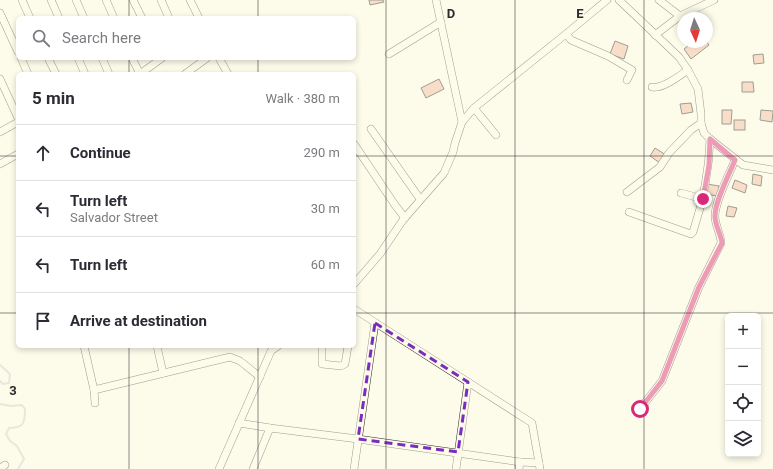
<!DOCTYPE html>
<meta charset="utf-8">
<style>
body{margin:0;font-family:Roboto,sans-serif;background:#f2f2f3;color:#2b2b33}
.controls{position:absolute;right:12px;bottom:12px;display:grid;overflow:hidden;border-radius:6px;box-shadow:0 2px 6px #0003}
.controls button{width:36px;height:36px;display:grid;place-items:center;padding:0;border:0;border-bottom:1px solid #e1e1e2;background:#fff;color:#2b2b33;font:20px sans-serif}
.compass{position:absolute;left:677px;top:12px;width:36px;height:36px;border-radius:50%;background:#fff;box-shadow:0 2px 6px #0003;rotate:176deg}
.stop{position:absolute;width:12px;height:12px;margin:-9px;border:3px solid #db2777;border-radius:50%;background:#fff}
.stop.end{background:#db2777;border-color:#fff;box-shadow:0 1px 4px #0008}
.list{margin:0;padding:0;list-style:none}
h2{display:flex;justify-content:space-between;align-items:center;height:52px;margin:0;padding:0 16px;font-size:17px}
h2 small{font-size:13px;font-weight:400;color:#7c7c81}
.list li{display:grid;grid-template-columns:26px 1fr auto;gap:12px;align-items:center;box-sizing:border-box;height:56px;padding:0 16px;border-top:1px solid #e1e1e2}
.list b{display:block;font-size:15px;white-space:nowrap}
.list p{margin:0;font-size:13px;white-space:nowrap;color:#7c7c81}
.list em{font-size:13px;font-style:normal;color:#7c7c81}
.icon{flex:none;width:22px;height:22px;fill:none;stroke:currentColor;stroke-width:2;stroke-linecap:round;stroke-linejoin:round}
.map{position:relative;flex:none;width:773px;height:469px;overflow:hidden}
.search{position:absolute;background:#fff;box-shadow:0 2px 6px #0003;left:16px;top:16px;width:340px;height:44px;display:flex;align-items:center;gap:10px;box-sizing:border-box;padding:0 14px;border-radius:6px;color:#7c7c81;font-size:15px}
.panel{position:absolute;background:#fff;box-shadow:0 2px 6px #0003;left:16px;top:72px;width:340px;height:276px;border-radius:6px}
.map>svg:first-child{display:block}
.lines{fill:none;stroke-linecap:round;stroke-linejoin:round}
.stream{stroke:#c7d0d0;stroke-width:2}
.building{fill:#f2b8a0;stroke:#2b2b2b}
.minor-casing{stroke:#2b2b2b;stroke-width:8}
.minor{stroke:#fdfbea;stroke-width:7}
.route{stroke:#db2777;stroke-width:5}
.marked{fill:none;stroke:#7b2cbf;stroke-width:3;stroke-dasharray:8 5;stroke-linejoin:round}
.grid{fill:none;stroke:#2b2b2b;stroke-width:1;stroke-opacity:0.55}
.grid-label{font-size:13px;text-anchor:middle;font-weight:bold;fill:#2b2b2b;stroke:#fdfbea;stroke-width:3;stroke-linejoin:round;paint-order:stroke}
</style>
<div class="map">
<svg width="773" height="469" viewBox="0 0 773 469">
<rect width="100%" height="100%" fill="#fdfbea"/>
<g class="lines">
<g class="stream">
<polyline points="0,365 10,374 9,383 3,384 0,381"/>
<path d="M0 404 11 406 22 405 25 409C25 423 24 428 9 428L6 434 10 441 17 446 24 459 18 469"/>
</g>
</g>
<g class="building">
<polygon points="369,0 383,0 384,2 370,5"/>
<polygon points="615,41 628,46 624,59 610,54"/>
<polygon points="693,42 707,42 709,45 691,59 684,49"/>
<polygon points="763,54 764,63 754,64 753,55"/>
<polygon points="439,79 444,89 426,98 421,88"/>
<polygon points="742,82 753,82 754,92 742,92"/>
<polygon points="691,103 693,112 682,114 680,104"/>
<polygon points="722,110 732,110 731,124 722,124"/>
<polygon points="761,110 773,111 772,122 760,120"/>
<rect x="734" y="120" width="11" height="10"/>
<polygon points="655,148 666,155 660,163 650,156"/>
<polygon points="753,174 762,176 761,186 752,184"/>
<polygon points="735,180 747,185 745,193 732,188"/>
<polygon points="707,184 719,186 717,196 705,194"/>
<polygon points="728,206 737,208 734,217 726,216"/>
</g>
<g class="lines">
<g class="minor-casing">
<g id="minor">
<polyline points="22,0 30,18"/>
<polyline points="51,0 59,18"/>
<polyline points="76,0 84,18"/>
<polyline points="106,0 114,18"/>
<polyline points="133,0 142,18"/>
<polyline points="161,0 169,18"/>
<polyline points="190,0 199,18"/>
<polyline points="436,0 462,122"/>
<polyline points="619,0 679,57 688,70 698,89 701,114 701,123 704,133 710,139 743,165 773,170"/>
<polyline points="659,0 680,16 714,0"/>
<polyline points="0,13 18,52"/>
<polyline points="566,34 571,40 608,56 632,70 627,80"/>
<polyline points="655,35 680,16"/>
<polyline points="389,54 441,22"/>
<polyline points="21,58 28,74"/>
<polyline points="48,58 56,74"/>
<polyline points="78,58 85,74"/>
<polyline points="102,58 109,74"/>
<polyline points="132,58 140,74"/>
<polyline points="219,58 228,74"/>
<polyline points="140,74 162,58"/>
<polyline points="185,74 207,58"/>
<polyline points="0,79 18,118"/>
<path d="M652 87C663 89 679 76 688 70"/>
<polyline points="474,108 496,135"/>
<polyline points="371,129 420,199"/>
<polyline points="0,132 18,122"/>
<polyline points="354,144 395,205 405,218"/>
<polyline points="0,164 18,154"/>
<polyline points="627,192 660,167 669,153 691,130 701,123"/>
<polyline points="681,193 703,199"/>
<path d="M629 212 688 233 691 234 693 232C703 202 709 171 710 139"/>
<polyline points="354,284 380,254 403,220 444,173 453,152 455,143 462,122 474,108 566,34 607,0"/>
<polyline points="354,309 532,423 540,469"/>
<polyline points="84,346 94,390 95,403"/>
<polyline points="157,346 163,373"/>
<polyline points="322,346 322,364 341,366 345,364 348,346"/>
<polyline points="94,390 230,357 240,361 260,377"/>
<path d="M640 409 662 381 699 287 721 243C721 234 715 226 715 216 715 201 729 175 735 160"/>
<polyline points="239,423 270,428 358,439 520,462 519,469"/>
<polyline points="520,462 539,463"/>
<polyline points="0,468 5,465"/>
<polyline points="219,469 271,351 278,346"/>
<polyline points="253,469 270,428"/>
<polyline points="354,469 375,323"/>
<polyline points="456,469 468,382"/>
</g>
</g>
<use href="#minor" class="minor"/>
</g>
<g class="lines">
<path class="route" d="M640 409 662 381 699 287 722 243C721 234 715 226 715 216 715 201 729 175 735 160L710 139 709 165 703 199"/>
</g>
<path d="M0 0H773V469H0ZM375 323 468 382 458 452 358 439Z" fill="#fdfbea" fill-opacity=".55" fill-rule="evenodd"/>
<path class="marked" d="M375 323 468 382 458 452 358 439Z"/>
<path class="grid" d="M129 0V18M258 0V18M386 0V469M515 0V469M644 0V469M129 58V74M258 58V74M0 156H18M354 156H773M0 313H18M354 313H773M129 346V469M258 346V469"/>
<g class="grid-label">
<text x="451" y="18">D</text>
<text x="580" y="18">E</text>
<text x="13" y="395">3</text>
</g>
</svg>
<div class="controls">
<button>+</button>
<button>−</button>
<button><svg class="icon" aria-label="locate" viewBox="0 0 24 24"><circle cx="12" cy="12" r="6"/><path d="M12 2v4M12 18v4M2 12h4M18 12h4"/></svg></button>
<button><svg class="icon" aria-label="layers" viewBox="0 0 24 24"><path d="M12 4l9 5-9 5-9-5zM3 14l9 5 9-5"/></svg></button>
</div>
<svg class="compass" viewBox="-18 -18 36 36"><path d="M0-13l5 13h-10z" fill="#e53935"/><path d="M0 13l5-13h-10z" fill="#7c7c81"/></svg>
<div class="stop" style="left:640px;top:409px"></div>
<div class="stop end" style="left:703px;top:199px"></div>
<div class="search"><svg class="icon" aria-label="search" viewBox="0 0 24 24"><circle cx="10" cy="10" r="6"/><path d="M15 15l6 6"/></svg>Search here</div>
<section class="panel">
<h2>5 min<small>Walk · 380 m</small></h2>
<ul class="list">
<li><svg class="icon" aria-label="ahead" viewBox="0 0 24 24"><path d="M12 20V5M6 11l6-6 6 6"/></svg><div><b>Continue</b></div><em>290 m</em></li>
<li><svg class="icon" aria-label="left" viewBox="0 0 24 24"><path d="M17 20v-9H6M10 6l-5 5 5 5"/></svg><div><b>Turn left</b><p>Salvador Street</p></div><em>30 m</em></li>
<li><svg class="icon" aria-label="left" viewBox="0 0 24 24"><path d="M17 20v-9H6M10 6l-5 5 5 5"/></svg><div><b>Turn left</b></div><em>60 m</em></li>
<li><svg class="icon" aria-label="arrive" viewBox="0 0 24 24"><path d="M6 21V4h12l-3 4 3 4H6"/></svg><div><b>Arrive at destination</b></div></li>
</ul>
</section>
</div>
